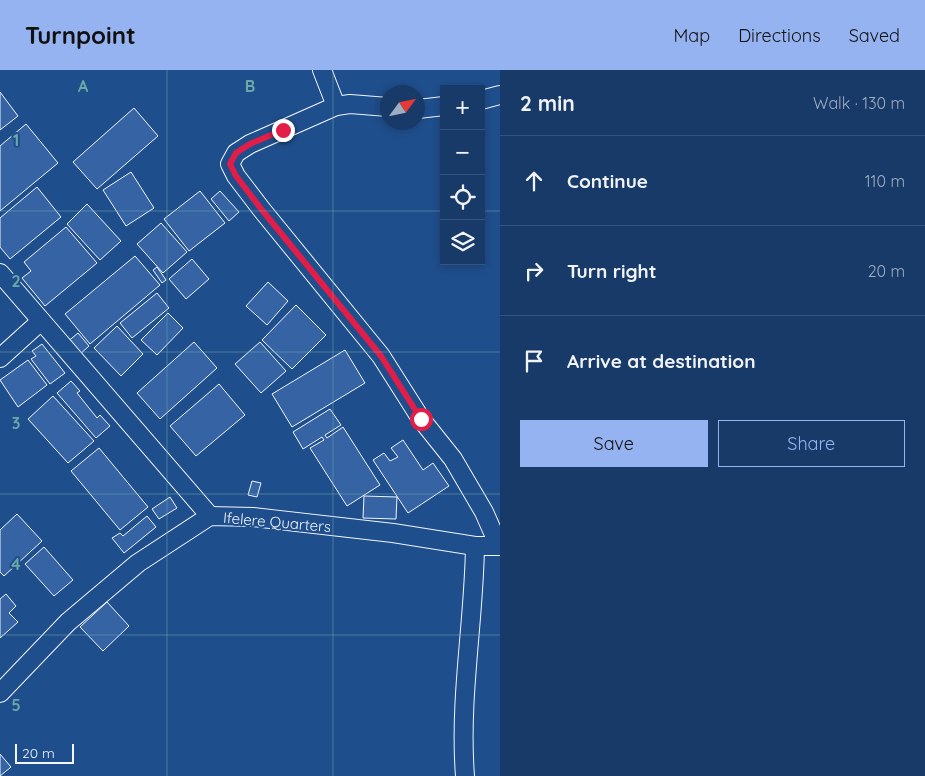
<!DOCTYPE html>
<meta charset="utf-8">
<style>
body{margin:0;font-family:Quicksand,sans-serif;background:#244571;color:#f1f3f6}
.controls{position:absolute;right:15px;top:15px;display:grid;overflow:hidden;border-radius:0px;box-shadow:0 2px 8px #0003}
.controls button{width:45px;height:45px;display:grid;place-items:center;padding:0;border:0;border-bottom:1px solid #36547d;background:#173a69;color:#f1f3f6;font:25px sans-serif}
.compass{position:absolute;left:380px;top:15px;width:45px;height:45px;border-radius:50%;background:#173a69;box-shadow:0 2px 8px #0003;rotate:57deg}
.scale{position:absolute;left:15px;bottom:12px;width:59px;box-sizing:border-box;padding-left:5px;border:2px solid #f2f6ff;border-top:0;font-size:14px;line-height:18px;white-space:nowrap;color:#f2f6ff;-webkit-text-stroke:4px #1f4e8c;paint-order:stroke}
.stop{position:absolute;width:15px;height:15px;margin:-11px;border:4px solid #e11d48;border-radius:50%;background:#fff}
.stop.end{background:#e11d48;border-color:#fff;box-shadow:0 1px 5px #0008}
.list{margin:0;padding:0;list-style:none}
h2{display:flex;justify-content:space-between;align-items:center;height:65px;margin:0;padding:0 20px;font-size:21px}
h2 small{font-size:16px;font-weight:400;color:#9eadc0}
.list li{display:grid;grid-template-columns:32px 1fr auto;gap:15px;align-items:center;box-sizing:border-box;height:90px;padding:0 20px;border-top:1px solid #36547d}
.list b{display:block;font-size:19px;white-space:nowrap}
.list em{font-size:16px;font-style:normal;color:#9eadc0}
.actions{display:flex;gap:10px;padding:15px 20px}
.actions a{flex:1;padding:11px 0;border:1px solid #95b2f1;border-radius:0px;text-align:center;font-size:18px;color:#95b2f1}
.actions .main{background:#95b2f1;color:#111}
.icon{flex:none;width:28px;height:28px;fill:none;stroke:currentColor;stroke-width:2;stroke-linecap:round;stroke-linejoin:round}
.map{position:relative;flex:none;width:500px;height:706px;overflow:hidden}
header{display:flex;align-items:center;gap:30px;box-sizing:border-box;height:70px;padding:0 25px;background:#95b2f1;color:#111}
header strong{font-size:24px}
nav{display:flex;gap:28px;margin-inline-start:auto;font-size:18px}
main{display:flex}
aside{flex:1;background:#173a69}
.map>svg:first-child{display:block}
.building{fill:#3563a3;stroke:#f2f6ff}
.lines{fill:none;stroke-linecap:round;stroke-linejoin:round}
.street-casing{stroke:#f2f6ff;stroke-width:20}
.street{stroke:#1f4e8c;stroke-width:18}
.route{stroke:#e11d48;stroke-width:6}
.grid{fill:none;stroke:#6aa9a8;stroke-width:1;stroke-opacity:0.55}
.labels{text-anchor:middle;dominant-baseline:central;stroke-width:4;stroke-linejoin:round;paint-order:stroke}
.street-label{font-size:15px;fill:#f2f6ff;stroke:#1f4e8c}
.grid-label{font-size:16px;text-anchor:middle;font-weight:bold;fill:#6aa9a8;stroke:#1f4e8c;stroke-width:4;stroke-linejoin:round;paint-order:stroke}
</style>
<header>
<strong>Turnpoint</strong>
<nav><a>Map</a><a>Directions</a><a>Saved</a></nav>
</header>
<main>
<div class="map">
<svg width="500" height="706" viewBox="0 0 500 706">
<rect width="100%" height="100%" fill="#1f4e8c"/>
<g class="building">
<polygon points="0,22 18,46 0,60"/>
<polygon points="134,38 158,66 97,119 73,92"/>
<polygon points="26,54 58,93 0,141 0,76"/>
<polygon points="131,102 154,138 126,156 103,120"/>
<polygon points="37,117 61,147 10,189 0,177 0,148"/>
<polygon points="200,121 225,153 189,181 164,149"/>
<polygon points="220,121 239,142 229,151 211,129"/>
<polygon points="87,134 121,171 100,190 67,154"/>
<polygon points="161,153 187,182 163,203 137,174"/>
<polygon points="66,157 97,193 45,236 22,208 31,201 24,192"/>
<polygon points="135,186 160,215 90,274 65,244"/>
<polygon points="192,189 209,209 186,229 169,209"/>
<polygon points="157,197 166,210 162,213 153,200"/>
<polygon points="268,212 288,231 267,255 246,236"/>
<polygon points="157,223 169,238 132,268 120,253"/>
<polygon points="296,235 326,265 292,299 262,270"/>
<polygon points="168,243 183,258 157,285 141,270"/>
<polygon points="117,256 143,284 121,306 94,278"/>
<polygon points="78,263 89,276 78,286 66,273"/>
<polygon points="194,272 217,298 160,349 137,323"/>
<polygon points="260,272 286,301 261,323 235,294"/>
<polygon points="42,274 65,303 50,314 31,289 36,286 32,281"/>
<polygon points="345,280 365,313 292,357 272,324"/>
<polygon points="28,290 47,315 18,337 0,310"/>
<polygon points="71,311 80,321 77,323 97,348 100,345 110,356 96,368 57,323"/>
<polygon points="219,314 245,345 196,386 170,356"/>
<polygon points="53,326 94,371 68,393 28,349"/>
<polygon points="330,339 341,355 325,365 327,368 343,357 380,415 347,436 310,378 324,370 322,367 303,379 293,362"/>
<polygon points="403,370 423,400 433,393 449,416 408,443 373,390 384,383 390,391 398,387 391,378"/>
<polygon points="99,378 148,437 120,460 71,401"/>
<polygon points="252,411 261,413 257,427 248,425"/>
<polygon points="364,426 397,427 396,449 363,448"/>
<polygon points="170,427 177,438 159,449 152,439"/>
<polygon points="17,444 42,471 4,506 0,502 0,460"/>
<polygon points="147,446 156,457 124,483 112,468 120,463 123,466"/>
<polygon points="44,477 73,510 54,526 25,494"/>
<polygon points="6,524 16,536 9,543 18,552 0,568 0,529"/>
<polygon points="107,532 129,556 103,581 80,557"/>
<polygon points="0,684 11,697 0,706"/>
</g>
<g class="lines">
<g class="street-casing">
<g id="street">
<polyline points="322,0 336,36 350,34 388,37"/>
<polyline points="481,30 500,25"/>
<polyline points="336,36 250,74 236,83 230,94 236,106 262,140 381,286 421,349 453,389 484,442 499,476"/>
<polyline points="418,39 444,36"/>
<polyline points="0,203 210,446"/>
<polyline points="0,288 41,251"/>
<polyline points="0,623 68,552 138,493 210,446 253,447 393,463 475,476 500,476"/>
<path d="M465 706C459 629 474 552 475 476"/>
</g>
</g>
<use href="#street" class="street"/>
</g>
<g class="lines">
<polyline class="route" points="283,60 250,74 236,83 230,94 236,106 262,140 381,286 421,349"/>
</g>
<path class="grid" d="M167 0V706M333 0V706M0 141H444M481 141H500M0 282H500M0 424H500M0 565H500"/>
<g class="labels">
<g class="street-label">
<text transform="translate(277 452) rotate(5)">Ifelere Quarters</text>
</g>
</g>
<g class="grid-label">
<text x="83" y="22">A</text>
<text x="250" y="22">B</text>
<text x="16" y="76">1</text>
<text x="16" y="217">2</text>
<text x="16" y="359">3</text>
<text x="16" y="500">4</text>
<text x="16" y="641">5</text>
</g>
</svg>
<div class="controls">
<button>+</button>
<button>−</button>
<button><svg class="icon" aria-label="locate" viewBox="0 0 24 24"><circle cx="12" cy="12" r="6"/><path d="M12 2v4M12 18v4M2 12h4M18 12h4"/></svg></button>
<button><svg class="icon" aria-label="layers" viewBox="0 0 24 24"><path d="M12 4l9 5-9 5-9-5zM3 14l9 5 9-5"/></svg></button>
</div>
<svg class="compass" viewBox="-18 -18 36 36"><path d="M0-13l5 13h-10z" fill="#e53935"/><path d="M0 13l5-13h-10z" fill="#9eadc0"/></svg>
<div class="scale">20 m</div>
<div class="stop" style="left:421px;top:349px"></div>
<div class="stop end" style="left:283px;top:60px"></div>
</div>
<aside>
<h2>2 min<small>Walk · 130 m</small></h2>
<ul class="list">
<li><svg class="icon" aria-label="ahead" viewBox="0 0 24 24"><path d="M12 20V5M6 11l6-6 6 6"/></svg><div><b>Continue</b></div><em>110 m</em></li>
<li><svg class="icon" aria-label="right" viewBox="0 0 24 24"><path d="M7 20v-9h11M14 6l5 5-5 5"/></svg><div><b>Turn right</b></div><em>20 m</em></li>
<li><svg class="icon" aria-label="arrive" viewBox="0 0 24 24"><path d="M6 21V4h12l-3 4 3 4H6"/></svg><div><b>Arrive at destination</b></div></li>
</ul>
<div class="actions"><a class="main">Save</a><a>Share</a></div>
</aside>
</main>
